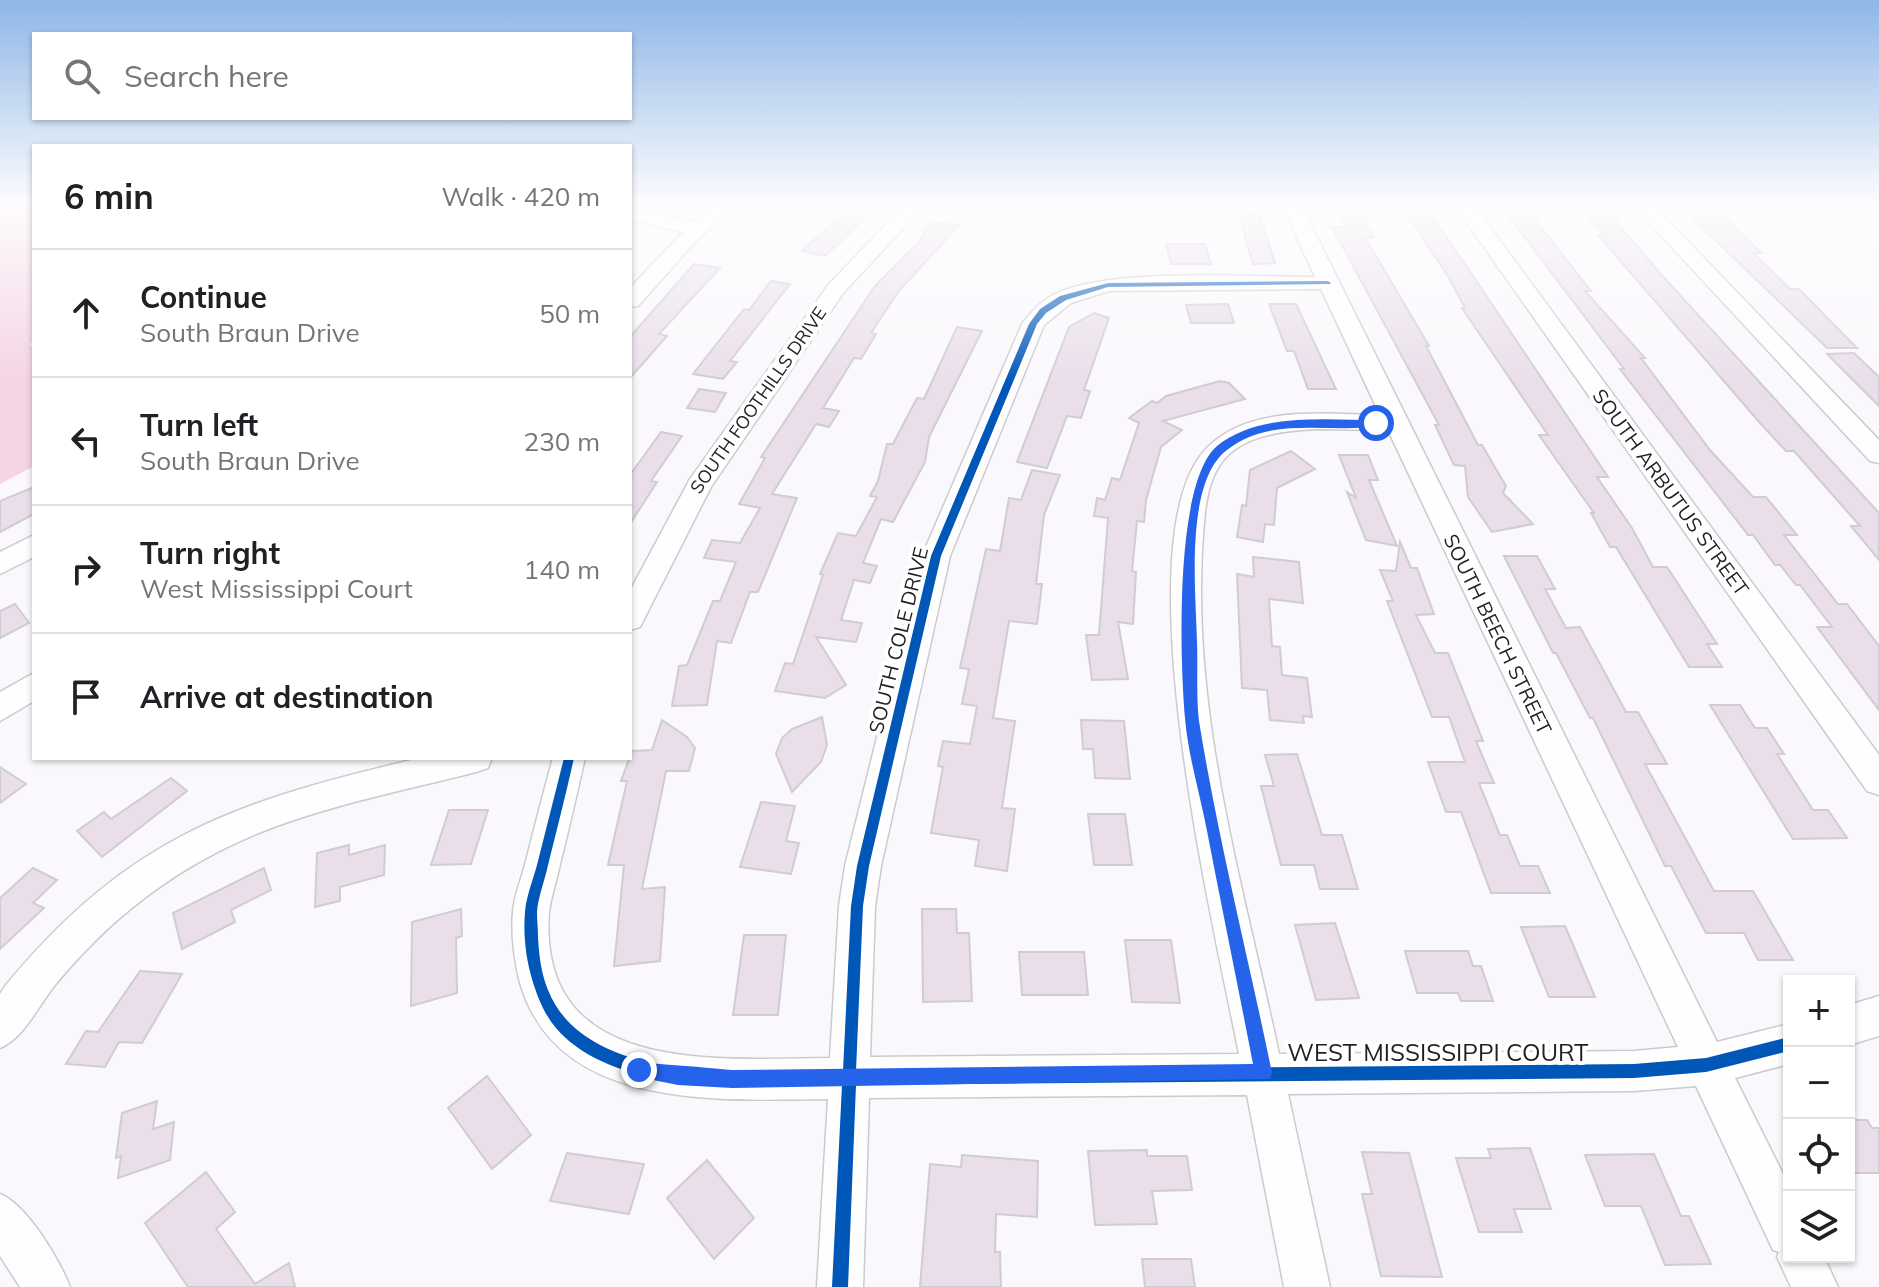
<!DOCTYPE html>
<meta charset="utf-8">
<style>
body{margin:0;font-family:Mulish,sans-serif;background:#f6f6f6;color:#202124}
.controls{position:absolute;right:24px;bottom:24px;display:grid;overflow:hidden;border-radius:0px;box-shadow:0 2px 6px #0004}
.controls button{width:72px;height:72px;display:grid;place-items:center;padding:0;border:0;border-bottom:2px solid #e0e0e0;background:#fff;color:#202124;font:40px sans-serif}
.stop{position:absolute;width:24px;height:24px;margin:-18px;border:6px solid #2563eb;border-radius:50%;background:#fff}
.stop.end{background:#2563eb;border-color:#fff;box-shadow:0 2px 8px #0008}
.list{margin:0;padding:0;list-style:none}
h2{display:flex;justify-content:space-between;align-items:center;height:104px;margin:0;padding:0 32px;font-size:34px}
h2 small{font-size:26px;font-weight:400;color:#757577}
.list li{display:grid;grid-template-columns:52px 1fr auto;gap:24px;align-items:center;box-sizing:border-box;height:128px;padding:0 32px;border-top:2px solid #e0e0e0}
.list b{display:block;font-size:30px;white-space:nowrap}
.list p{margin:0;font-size:26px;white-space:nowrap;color:#757577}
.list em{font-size:26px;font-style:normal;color:#757577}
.icon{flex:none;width:44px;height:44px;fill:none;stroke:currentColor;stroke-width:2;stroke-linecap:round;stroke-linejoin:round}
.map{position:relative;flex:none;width:1879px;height:1287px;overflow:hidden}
.search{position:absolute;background:#fff;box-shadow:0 2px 6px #0004;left:32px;top:32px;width:600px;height:88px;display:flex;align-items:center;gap:20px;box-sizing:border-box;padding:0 28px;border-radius:0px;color:#757577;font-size:30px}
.panel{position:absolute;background:#fff;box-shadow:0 2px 6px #0004;left:32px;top:144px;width:600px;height:616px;border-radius:0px}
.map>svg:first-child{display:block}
.green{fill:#f5d4e3}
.building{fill:#eadeea;stroke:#cfcdcf;stroke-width:2}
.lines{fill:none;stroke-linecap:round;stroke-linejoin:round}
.minor-casing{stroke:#cccace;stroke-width:3}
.minor{fill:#fefeff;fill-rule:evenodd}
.cycleway-casing{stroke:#fff;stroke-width:5}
.cycleway{fill:#0057b8;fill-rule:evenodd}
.route{fill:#2563eb}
.labels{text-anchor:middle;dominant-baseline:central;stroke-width:8;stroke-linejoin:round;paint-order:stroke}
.far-street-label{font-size:18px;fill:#201f22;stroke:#fff}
.street-label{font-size:20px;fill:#201f22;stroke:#fff}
.near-street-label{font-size:24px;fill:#201f22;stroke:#fff}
</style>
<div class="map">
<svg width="1879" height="1287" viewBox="0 0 1879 1287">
<rect width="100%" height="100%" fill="#faf8fc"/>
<polygon class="green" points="0,203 34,203 34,341 29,344 34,348 34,466 0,484"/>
<g class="building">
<polygon points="1334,203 1355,203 1374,237 1365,237 1429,346 1426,346 1478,445 1482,445 1506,486 1503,493 1533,524 1492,532 1468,497 1465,466 1454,465 1435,425 1439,425 1332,227 1347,227"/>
<polygon points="1499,203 1522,203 1591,291 1585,291 1645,358 1641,358 1710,450 1753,497 1766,497 1797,535 1784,535 1838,604 1847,604 1879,646 1879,710 1817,627 1832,627 1800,585 1796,585 1780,565 1775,565 1753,535 1748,535 1620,369 1624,369"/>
<polygon points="1714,207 1761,253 1753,253 1790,289 1799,289 1857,348 1827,348 1682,208"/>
<polygon points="849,208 870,213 825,256 802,251"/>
<polygon points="1605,208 1658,271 1879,513 1879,560 1851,526 1860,526 1794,451 1786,451 1760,423 1598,235 1605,235 1581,209"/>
<polygon points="1238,212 1259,213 1275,263 1253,264"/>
<polygon points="1409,218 1434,218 1608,477 1597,477 1632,528 1653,567 1667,567 1717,644 1707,644 1722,667 1689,667 1616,547 1610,547 1591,513 1594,513 1539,435 1548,435 1462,308 1465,308 1448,276"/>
<polygon points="929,222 959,225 898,292 871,333 876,334 861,359 854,358 823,408 839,411 829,427 816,424 772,494 797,498 758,592 750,592 731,643 717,641 707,705 672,706 679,666 687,665 713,601 720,601 736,562 704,558 712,540 740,543 760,508 739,504 765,458 761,457 875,286 920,241"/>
<polygon points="1166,244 1205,244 1211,264 1171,264"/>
<polygon points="694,264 720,268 659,334 667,336 630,378 630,337"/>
<polygon points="771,281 790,284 730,361 737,362 723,379 693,374 744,309 749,310"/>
<polygon points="1228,304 1234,323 1191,323 1186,305"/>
<polygon points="1269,304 1296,304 1336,389 1308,389 1294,351 1287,351"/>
<polygon points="1094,313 1109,318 1084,390 1090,391 1081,418 1067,416 1047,468 1017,462 1069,327"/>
<polygon points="957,327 982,331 929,437 925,462 893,522 881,519 863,563 877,566 870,583 854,580 841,620 862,623 856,642 816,637 846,685 825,698 775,691 785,663 793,664 823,575 820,574 838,533 856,536 877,497 870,496 878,481 887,444 893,444 917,398 924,399"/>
<polygon points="1854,353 1879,377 1879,406 1827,354"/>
<polygon points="1220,381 1229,383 1245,399 1163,421 1182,430 1161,447 1146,500 1144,522 1137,521 1132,571 1136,572 1133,624 1118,622 1128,679 1092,680 1086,635 1099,635 1108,518 1094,516 1097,498 1105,500 1112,478 1120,480 1139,423 1129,418 1152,401 1157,403 1166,396"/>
<polygon points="699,389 726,393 715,412 687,408"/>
<polygon points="661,432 682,436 651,481 657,482 630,524 630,475"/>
<polygon points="1291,451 1315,469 1277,488 1274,525 1265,524 1263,542 1237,537 1242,505 1246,506 1250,470"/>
<polygon points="1339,455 1368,455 1378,480 1369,480 1397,546 1366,540 1347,492 1356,498"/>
<polygon points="1032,470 1060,475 1044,515 1036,584 1042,584 1037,624 1009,621 993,718 1015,721 1002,808 1015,809 1007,871 975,866 979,840 931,833 943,767 938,766 943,741 970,744 977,706 962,704 969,669 960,668 986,549 1000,551 1009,498 1021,500"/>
<polygon points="34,487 34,514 0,532 0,501"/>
<polygon points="1400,542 1411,568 1417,568 1434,614 1416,615 1435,653 1448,653 1483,741 1476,741 1494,783 1479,783 1500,835 1507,835 1520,866 1538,866 1550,893 1491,893 1461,812 1446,812 1428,762 1465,762 1449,717 1432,717 1387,601 1393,601 1380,570 1396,571"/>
<polygon points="1504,556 1537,556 1555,589 1545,589 1566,628 1580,627 1626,712 1638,712 1667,764 1645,764 1714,891 1753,891 1793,960 1758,960 1744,933 1706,933 1671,866 1665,866 1593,718 1590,718 1556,653 1553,653"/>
<polygon points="1253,557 1299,562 1303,603 1269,599 1272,646 1280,647 1282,675 1307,678 1312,717 1303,716 1304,723 1270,720 1267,690 1242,688 1237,574 1254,577"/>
<polygon points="15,604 29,623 0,638 0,611"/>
<polygon points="1710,705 1740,705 1755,728 1767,728 1784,754 1777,754 1813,810 1828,810 1847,838 1793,839"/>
<polygon points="822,717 827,745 821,762 792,792 776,754 782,738 792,729"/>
<polygon points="662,720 687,737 695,748 689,771 666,771 642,889 665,887 660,961 614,966 624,865 608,865 627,781 621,781 632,751 652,750"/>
<polygon points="1081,720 1124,721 1130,779 1095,778 1093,749 1083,749"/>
<polygon points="1297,754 1322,835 1342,835 1358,889 1320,889 1314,865 1281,865 1261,786 1274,786 1265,755"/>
<polygon points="0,767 26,784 0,803"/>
<polygon points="171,778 187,791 102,857 77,831 104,812 111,819"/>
<polygon points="761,802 795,806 786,841 799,843 791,874 740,867"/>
<polygon points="449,810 488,810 471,864 431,865"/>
<polygon points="1088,814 1125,814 1132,865 1094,865"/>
<polygon points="349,845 349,855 385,845 384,875 340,887 340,901 315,907 317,853"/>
<polygon points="33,868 57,880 33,903 44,908 0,949 0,898"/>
<polygon points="264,868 271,890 231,910 235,922 182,949 173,913"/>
<polygon points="461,909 462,936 456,938 457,993 411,1006 412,922"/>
<polygon points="922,909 956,909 957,933 969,933 972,1001 923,1002"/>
<polygon points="1335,923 1359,998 1316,1000 1295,925"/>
<polygon points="1565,926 1595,997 1549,997 1521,927"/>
<polygon points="744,935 786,935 778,1015 733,1015"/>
<polygon points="1125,940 1171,940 1180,1003 1132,1002"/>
<polygon points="1405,951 1468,951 1473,966 1481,966 1493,1001 1461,1001 1458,993 1417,993"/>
<polygon points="1019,952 1084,952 1088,995 1022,995"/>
<polygon points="140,971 182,974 142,1043 119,1042 105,1067 66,1064 86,1031 98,1032"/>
<polygon points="487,1076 531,1135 492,1169 448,1108"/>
<polygon points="157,1101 153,1129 174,1122 170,1160 118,1178 121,1156 116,1158 122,1113"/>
<polygon points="1849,1120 1867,1120 1872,1128 1879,1128 1879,1173 1849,1173"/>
<polygon points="1530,1148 1551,1209 1514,1209 1522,1232 1479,1232 1456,1158 1491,1158 1488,1149"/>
<polygon points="1147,1150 1147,1156 1187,1156 1192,1190 1152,1191 1157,1224 1095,1225 1088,1151"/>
<polygon points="1362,1152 1409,1153 1442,1277 1381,1276 1362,1194 1372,1194"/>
<polygon points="567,1153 644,1164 629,1214 550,1201"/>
<polygon points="1654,1154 1681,1216 1689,1216 1711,1264 1665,1265 1641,1206 1605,1206 1585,1155"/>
<polygon points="962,1155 1038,1161 1037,1217 996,1214 995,1252 1000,1252 1001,1287 920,1287 930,1164 961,1167"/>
<polygon points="707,1160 754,1218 714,1259 667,1198"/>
<polygon points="206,1172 235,1212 216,1229 255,1284 289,1263 295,1287 188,1287 145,1223"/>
<polygon points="1142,1259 1191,1259 1195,1287 1145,1287"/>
</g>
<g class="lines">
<g class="minor-casing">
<g id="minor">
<polygon points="716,203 737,203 696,241 638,306 630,307 630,288 683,232 630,220 630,208 694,222"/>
<polygon points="907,203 927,203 844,292 711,487 640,627 630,630 630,591 690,479 829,284"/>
<path d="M1281 203H1300L1717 1042 1789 1024V1064L1735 1078 1789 1186V1257H1824L1838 1287H1791L1777 1257 1779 1252 1773 1250 1696 1086 1634 1091 1288 1094 1330 1287H1284L1247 1095 869 1098 863 1287H817L828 1099C719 1100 554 1112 519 979 514 957 511 934 513 912 514 896 521 880 525 865 534 829 543 794 553 758H585C577 793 569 829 560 864 557 880 551 896 549 912 537 1077 718 1059 830 1058L839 906 845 866 922 556 1022 324C1031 312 1040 302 1053 295 1106 267 1251 277 1315 277ZM1321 289 1380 415C1326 414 1255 405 1211 444 1116 526 1217 938 1239 1054L870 1057 875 906 881 866 950 556 1044 325 1071 303 1109 291ZM1316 429 1388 430 1678 1047 1634 1051 1279 1054C1244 888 1193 721 1202 551 1204 525 1204 491 1218 468 1237 435 1282 431 1316 429Z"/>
<polygon points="1453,203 1472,203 1879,755 1879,795 1867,791"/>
<polygon points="1631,203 1651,203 1879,440 1879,463 1870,461"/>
<polygon points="34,535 34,557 0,574 0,552"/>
<polygon points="34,673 34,701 0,721 0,692"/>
<path d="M420 758H492L488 768 476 772C334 808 229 822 114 923 93 942 73 963 55 985 38 1006 24 1038 0 1048V994L6 985C130 835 237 801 420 758Z"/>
<polygon points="1879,996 1879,1036 1849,1045 1849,1005"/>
<path d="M0 1194C27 1205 59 1259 70 1287H20L0 1256Z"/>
</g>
</g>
<use href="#minor" class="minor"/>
<g class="cycleway-casing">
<path id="cycleway" d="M1328 281 1331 283 1330 284 1108 287 1066 300 1046 313 1037 324 941 556 869 866 863 906 856 1071 1634 1064 1706 1058 1789 1037V1051L1706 1072 1634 1078 856 1085 848 1287H832L842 1085C759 1086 616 1098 556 1028 544 1014 537 996 532 979 526 958 523 935 525 912 526 897 533 880 537 865 546 829 555 794 564 758H574C566 794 557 829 548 865 545 880 538 897 537 912 537 920 538 929 538 937 539 955 541 973 548 990 587 1088 758 1072 843 1071L851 906 857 866 931 556 1029 324 1040 309 1060 296 1108 283Z"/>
</g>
<use href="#cycleway" class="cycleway"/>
</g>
<linearGradient id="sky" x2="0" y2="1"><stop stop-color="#8eb7e7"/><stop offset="0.53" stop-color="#fdfcfe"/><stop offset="1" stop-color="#fdfcfe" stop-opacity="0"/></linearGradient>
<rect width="1879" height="384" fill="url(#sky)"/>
<path class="route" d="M1376 420 1380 426C1329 434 1271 415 1227 450 1184 482 1196 594 1197 642 1198 668 1196 696 1199 721 1218 839 1248 956 1272 1073L1270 1079 732 1088 678 1085 633 1076V1064C640 1061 716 1069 732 1070L1253 1064C1238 986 1222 909 1207 831 1200 794 1188 755 1185 718 1180 661 1174 483 1217 446 1258 412 1327 420 1376 420Z"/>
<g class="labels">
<g class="far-street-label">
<text transform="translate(758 400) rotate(-55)">SOUTH FOOTHILLS DRIVE</text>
</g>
<g class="street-label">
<text transform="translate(1671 492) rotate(54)">SOUTH ARBUTUS STREET</text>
<text transform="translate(1498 634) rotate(64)">SOUTH BEECH STREET</text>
<text transform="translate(898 640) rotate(-76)">SOUTH COLE DRIVE</text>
</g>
<g class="near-street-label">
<text x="1438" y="1052">WEST MISSISSIPPI COURT</text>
</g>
</g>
</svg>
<div class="controls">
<button>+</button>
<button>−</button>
<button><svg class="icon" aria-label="locate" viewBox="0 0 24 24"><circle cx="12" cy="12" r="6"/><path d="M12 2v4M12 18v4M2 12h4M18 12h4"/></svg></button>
<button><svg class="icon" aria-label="layers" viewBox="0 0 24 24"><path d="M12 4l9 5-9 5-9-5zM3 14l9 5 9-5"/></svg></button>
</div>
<div class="stop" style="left:1376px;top:423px"></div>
<div class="stop end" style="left:639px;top:1070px"></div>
<div class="search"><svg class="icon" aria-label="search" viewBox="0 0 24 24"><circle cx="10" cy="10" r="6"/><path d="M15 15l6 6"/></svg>Search here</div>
<section class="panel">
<h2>6 min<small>Walk · 420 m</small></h2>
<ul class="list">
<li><svg class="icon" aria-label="ahead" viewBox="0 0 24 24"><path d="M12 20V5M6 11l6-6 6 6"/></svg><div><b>Continue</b><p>South Braun Drive</p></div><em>50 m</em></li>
<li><svg class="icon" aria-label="left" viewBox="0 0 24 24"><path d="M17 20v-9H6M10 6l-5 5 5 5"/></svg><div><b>Turn left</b><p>South Braun Drive</p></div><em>230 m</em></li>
<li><svg class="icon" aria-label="right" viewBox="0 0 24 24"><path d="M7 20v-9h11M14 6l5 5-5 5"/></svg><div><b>Turn right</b><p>West Mississippi Court</p></div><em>140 m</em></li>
<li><svg class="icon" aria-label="arrive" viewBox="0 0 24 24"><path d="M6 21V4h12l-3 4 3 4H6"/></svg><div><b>Arrive at destination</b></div></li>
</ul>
</section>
</div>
